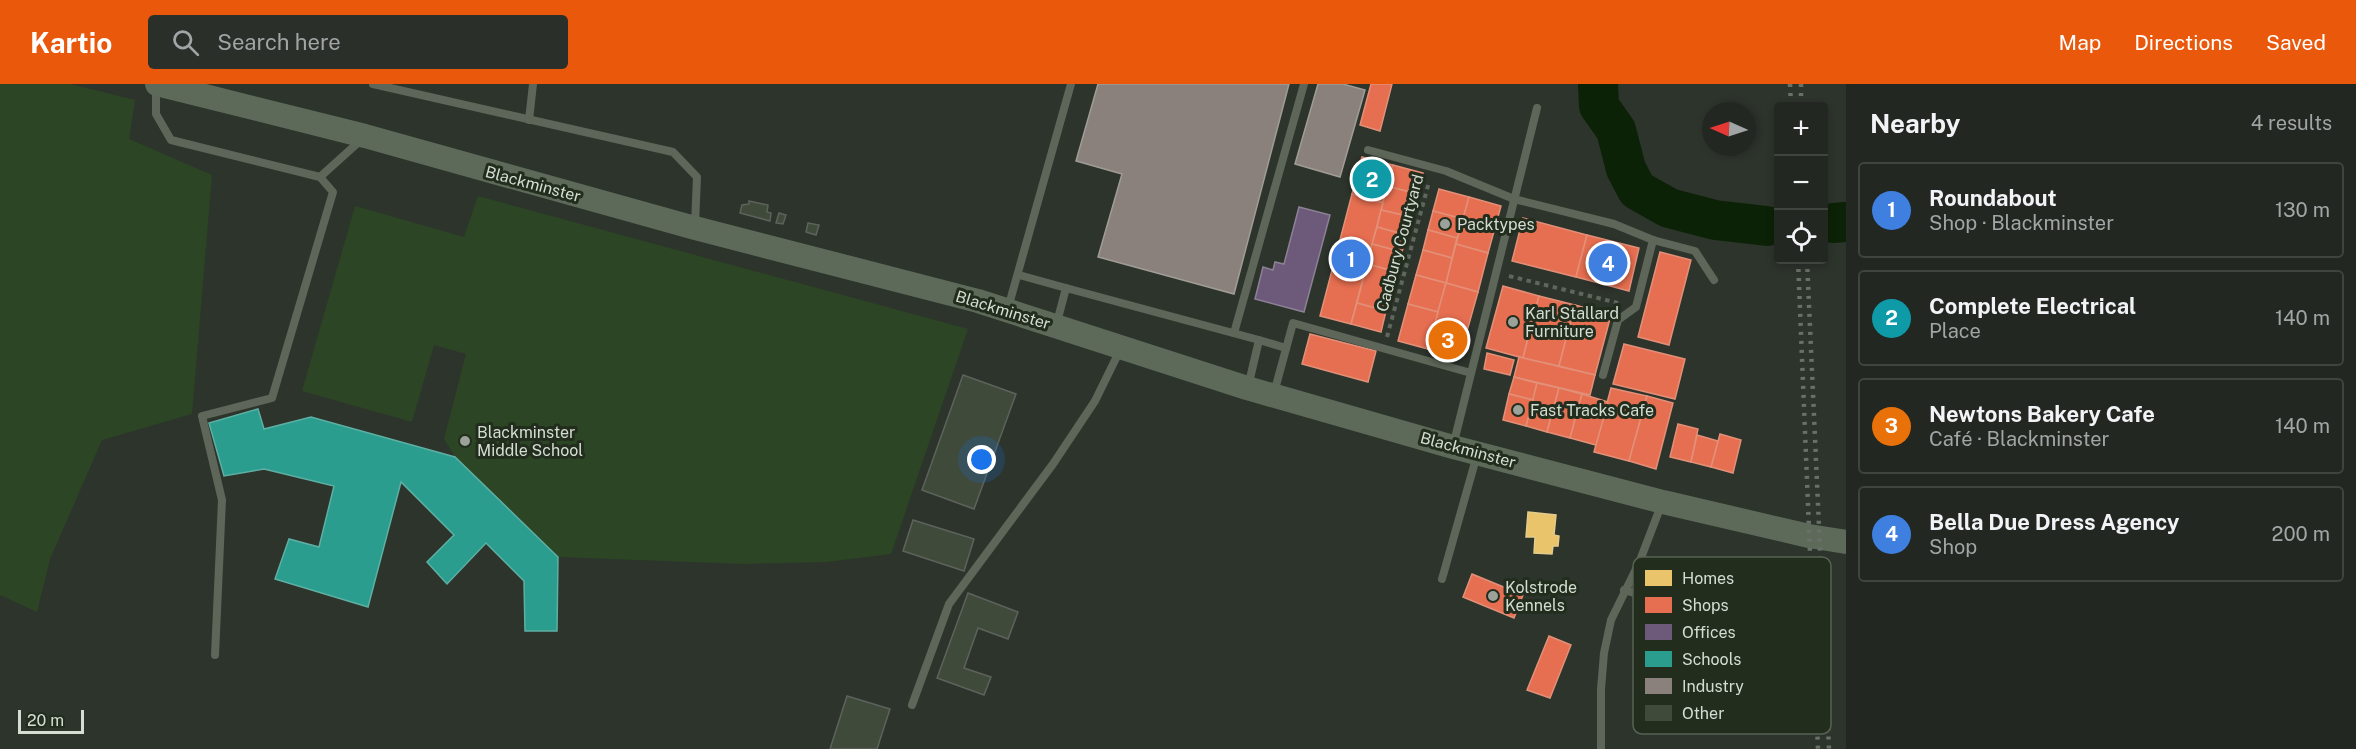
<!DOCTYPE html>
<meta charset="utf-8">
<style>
body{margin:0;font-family:"Public Sans",sans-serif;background:#2a2f2a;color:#f1f3f6}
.controls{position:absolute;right:18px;top:18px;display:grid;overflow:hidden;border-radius:6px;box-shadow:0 3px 9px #0003}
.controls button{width:54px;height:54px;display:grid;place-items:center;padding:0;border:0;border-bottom:2px solid #3f443f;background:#222721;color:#f1f3f6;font:30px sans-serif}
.compass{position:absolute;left:1702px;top:18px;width:54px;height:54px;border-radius:50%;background:#222721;box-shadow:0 3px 9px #0003;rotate:273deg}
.scale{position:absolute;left:18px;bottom:15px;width:66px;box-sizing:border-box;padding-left:6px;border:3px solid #d5ddd3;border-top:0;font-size:16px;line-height:21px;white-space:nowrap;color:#d5ddd3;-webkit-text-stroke:4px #222d1e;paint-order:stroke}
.you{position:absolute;left:982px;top:376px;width:21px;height:21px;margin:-15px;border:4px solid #fff;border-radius:50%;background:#1a73e8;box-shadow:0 0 0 9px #1a73e833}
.badge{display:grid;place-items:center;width:39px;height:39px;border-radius:50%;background:#ea580c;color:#fff;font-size:20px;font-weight:700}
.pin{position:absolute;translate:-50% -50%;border:3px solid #fff;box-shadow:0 2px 6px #0006}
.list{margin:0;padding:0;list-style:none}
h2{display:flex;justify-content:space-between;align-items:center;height:78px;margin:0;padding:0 24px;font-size:26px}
h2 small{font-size:20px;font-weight:400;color:#a2a5a5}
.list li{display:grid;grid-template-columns:39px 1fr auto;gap:18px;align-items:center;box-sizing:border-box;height:96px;margin:0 12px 12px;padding:0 12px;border:2px solid #3f443f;border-radius:6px}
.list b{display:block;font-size:22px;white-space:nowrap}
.list p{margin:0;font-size:20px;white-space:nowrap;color:#a2a5a5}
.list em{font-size:20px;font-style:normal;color:#a2a5a5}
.icon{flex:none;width:33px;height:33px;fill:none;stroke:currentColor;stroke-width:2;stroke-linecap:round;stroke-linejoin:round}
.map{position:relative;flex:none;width:1846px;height:665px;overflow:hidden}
header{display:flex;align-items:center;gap:36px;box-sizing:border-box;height:84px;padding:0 30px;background:#ea580c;color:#fff}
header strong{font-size:28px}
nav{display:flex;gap:33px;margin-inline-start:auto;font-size:21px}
.search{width:420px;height:54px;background:#2a2f2a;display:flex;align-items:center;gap:15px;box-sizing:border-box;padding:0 21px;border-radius:6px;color:#a2a5a5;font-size:22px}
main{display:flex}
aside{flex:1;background:#222721}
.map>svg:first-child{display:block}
.green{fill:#2c4524}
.homes{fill:#e9c46a;stroke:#e3cc8a;stroke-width:1.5}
.shops{fill:#e76f51;stroke:#e29078;stroke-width:1.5}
.offices{fill:#6d597a;stroke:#8c8195;stroke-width:1.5}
.schools{fill:#2a9d8f;stroke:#5db0a3;stroke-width:1.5}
.industry{fill:#8a817c;stroke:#a09d96;stroke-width:1.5}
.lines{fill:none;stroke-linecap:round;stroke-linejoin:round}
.river{stroke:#0c2206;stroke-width:40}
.building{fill:#3f4a3b;stroke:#5d635c;stroke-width:1.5}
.path{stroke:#5f675c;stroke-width:4;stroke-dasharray:4.5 4.5;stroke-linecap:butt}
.lane{stroke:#5d6659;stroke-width:8}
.secondary{stroke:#5d6a59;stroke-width:24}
.rail{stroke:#697067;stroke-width:4.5;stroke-dasharray:3 6;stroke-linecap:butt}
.poi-dot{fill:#9aa299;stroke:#222d1e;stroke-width:2}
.labels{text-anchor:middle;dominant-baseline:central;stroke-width:6;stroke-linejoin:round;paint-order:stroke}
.street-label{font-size:16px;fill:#d5ddd3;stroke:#222d1e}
.poi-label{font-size:16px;fill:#d5ddd3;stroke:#222d1e;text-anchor:start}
.key{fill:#222d1e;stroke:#586254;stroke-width:1.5}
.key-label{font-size:16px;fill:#d5ddd3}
</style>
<header>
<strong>Kartio</strong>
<div class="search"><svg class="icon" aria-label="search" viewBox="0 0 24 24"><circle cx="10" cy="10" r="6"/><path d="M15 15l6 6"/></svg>Search here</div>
<nav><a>Map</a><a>Directions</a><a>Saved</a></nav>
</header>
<main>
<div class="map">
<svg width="1846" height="665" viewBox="0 0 1846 665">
<rect width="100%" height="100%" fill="#2d342c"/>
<g class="green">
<polygon points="0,0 70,0 135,16 129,55 212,91 192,330 102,356 50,475 37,528 0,511"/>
<polygon points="478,112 968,245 891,470 826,478 744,480 558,473 455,373 444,355 466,270 434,261 412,338 302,307 355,122 464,153"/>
</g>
<polygon class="homes" points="1528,428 1556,431 1554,451 1559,452 1558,462 1553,462 1552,470 1534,469 1535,453 1526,453"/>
<g class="shops">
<polygon points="1371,0 1392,0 1380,47 1360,41"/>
<polygon points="1362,73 1393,81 1383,119 1352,110"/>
<polygon points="1393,81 1423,89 1417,110 1387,102"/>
<polygon points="1387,102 1417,110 1411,133 1381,126"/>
<polygon points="1439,105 1469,113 1463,135 1433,127"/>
<polygon points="1352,110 1383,119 1351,240 1320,232"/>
<polygon points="1469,113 1501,122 1488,169 1456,160"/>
<polygon points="1381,126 1411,133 1406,151 1377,143"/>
<polygon points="1433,127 1463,135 1457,154 1428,146"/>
<polygon points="1523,134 1587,151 1576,193 1512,177"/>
<polygon points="1377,143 1406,151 1402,168 1372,160"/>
<polygon points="1428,146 1457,154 1452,174 1423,166"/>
<polygon points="1587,151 1639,164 1629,207 1576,193"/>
<polygon points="1372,160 1402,168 1397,188 1367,180"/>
<polygon points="1456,160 1488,169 1478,208 1446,199"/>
<polygon points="1423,166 1452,174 1446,199 1416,191"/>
<polygon points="1660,168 1691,176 1669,261 1638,253"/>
<polygon points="1367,180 1397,188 1386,227 1357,219"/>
<polygon points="1416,191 1446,199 1438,228 1408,220"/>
<polygon points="1446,199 1478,208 1467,247 1435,238"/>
<polygon points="1503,202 1539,212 1523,274 1486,264"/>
<polygon points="1539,212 1575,221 1559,282 1523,274"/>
<polygon points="1357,219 1386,227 1381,248 1351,240"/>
<polygon points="1408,220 1438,228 1428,265 1398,257"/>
<polygon points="1575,221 1611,231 1595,291 1559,282"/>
<polygon points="1435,238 1467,247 1460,273 1428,265"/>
<polygon points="1310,250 1376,267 1368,298 1302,280"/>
<polygon points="1624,260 1685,275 1675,315 1613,300"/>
<polygon points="1487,269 1514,276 1510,291 1484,285"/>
<polygon points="1519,273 1595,291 1590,311 1514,293"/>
<polygon points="1514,293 1537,299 1533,316 1509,310"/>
<polygon points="1537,299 1559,304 1547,348 1526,342"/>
<polygon points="1559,304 1582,310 1570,354 1547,348"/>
<polygon points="1611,304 1647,312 1629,377 1594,368"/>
<polygon points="1509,310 1533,316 1526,342 1503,336"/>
<polygon points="1582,310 1608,318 1596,361 1570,354"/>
<polygon points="1647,312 1673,319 1656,385 1629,377"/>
<polygon points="1678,340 1698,345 1691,378 1670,373"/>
<polygon points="1720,350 1741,356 1733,389 1711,383"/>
<polygon points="1697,351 1718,357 1711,383 1691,378"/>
<polygon points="1472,490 1523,511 1514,534 1463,513"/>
<polygon points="1549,552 1571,561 1550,614 1527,606"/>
</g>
<polygon class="offices" points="1299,123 1330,131 1304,228 1255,215 1263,183 1273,186 1275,178 1284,180"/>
<polygon class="schools" points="258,325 264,345 311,333 455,373 558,473 557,547 525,547 524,497 486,459 447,500 427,478 454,451 401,398 368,523 275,495 289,455 319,463 334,402 264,385 224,392 209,339"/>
<g class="industry">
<polygon points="1098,0 1289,0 1234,210 1098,173 1122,90 1076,77"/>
<polygon points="1318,0 1343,0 1365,6 1340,93 1295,80"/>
</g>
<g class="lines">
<g class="river">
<polyline points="1598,0 1599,22 1616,46 1626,85 1637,106 1669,124 1715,136 1767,142"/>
<polyline points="1833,139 1846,138"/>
</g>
</g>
<g class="building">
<polygon points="749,117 768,121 767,128 771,129 770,137 740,129 742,121 749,120"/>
<polygon points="779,129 786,131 783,140 776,139"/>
<polygon points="808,139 819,141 816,151 806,148"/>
<polygon points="963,291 1016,310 974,425 922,406"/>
<polygon points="913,436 974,455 964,487 903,467"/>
<polygon points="968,509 1018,528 1008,555 978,544 964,584 991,593 984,611 937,594"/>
<polygon points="847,612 890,625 877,665 830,665"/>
</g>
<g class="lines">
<g class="path">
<polyline points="1509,192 1618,219"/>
<polyline points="1387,253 1429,98"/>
</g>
<g class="lane">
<polyline points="373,0 673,68 697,93 695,141"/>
<polyline points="156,3 156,30 171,56 320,93 361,56"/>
<polyline points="529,36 533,0"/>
<polyline points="1368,66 1446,87 1514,115 1614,140 1653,156 1695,167 1714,196"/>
<polyline points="1019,191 1066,204"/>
<polyline points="1008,224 1071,0"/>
<polyline points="1056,242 1066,204 1259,256 1248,303"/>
<polyline points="1234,249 1304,0"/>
<polyline points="1259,256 1286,264"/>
<polyline points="1603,291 1618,236 1636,223 1653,156"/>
<polyline points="1274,309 1293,239 1471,289"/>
<polyline points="1453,362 1537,24"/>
<polyline points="1442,495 1477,371"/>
<polyline points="1624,506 1682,523 1752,530 1744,602 1749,623"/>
<polyline points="215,571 222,416 202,332 272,314 333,108 320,93"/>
<polyline points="912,621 949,520 1053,380 1095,317 1121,264"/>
<polyline points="1601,665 1601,605 1604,569 1611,536 1639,479 1662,419"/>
</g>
<polyline class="secondary" points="157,0 365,52 695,144 978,217 1247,304 1453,363 1663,418 1809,452 1846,458"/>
<g class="rail">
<polyline points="1790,0 1791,22"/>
<polyline points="1801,0 1801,22"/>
<polyline points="1798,176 1818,665"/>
<polyline points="1807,176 1829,665"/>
</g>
</g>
<g class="poi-dot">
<circle cx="1445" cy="140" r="6"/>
<circle cx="1513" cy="238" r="6"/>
<circle cx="1518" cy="326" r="6"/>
<circle cx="465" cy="357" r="6"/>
<circle cx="1493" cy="512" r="6"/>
</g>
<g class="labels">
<g class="street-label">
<text transform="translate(533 100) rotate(15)">Blackminster</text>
<text transform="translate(1400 159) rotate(-75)">Cadbury Courtyard</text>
<text transform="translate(1003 226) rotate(17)">Blackminster</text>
<text transform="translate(1468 366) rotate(15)">Blackminster</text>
</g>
<g class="poi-label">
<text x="1457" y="140">Packtypes</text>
<text x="1525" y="229">Karl Stallard<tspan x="1525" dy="18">Furniture</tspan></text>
<text x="1530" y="326">Fast Tracks Cafe</text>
<text x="477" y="348">Blackminster<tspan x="477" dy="18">Middle School</tspan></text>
<text x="1505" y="503">Kolstrode<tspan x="1505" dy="18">Kennels</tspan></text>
</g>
</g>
<rect x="1633" y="473" width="198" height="177" rx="9" class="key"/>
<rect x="1645" y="486" width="27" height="16" fill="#e9c46a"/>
<rect x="1645" y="513" width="27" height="16" fill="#e76f51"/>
<rect x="1645" y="540" width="27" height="16" fill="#6d597a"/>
<rect x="1645" y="567" width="27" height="16" fill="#2a9d8f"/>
<rect x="1645" y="594" width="27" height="16" fill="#8a817c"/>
<rect x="1645" y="621" width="27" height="16" fill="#3f4a3b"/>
<g class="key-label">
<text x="1682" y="500">Homes</text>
<text x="1682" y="527">Shops</text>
<text x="1682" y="554">Offices</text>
<text x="1682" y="581">Schools</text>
<text x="1682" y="608">Industry</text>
<text x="1682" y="635">Other</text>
</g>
</svg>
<div class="controls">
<button>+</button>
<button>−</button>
<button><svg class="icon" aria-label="locate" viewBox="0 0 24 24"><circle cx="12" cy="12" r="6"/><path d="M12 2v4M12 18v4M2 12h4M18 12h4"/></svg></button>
</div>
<svg class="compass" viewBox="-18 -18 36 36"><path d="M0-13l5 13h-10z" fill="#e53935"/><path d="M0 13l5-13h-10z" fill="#a2a5a5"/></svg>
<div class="scale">20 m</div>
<div class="you"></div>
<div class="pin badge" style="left:1351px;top:175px;background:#3f7fe0">1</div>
<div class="pin badge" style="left:1372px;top:95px;background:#0f9aa8">2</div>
<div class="pin badge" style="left:1448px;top:256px;background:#e8710a">3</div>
<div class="pin badge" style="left:1608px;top:179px;background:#3f7fe0">4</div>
</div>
<aside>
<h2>Nearby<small>4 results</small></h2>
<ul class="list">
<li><span class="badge" style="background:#3f7fe0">1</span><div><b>Roundabout</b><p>Shop · Blackminster</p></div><em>130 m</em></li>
<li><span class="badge" style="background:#0f9aa8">2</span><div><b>Complete Electrical</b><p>Place</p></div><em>140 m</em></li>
<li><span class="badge" style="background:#e8710a">3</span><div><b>Newtons Bakery Cafe</b><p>Café · Blackminster</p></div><em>140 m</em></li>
<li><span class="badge" style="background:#3f7fe0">4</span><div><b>Bella Due Dress Agency</b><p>Shop</p></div><em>200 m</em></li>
</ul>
</aside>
</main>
